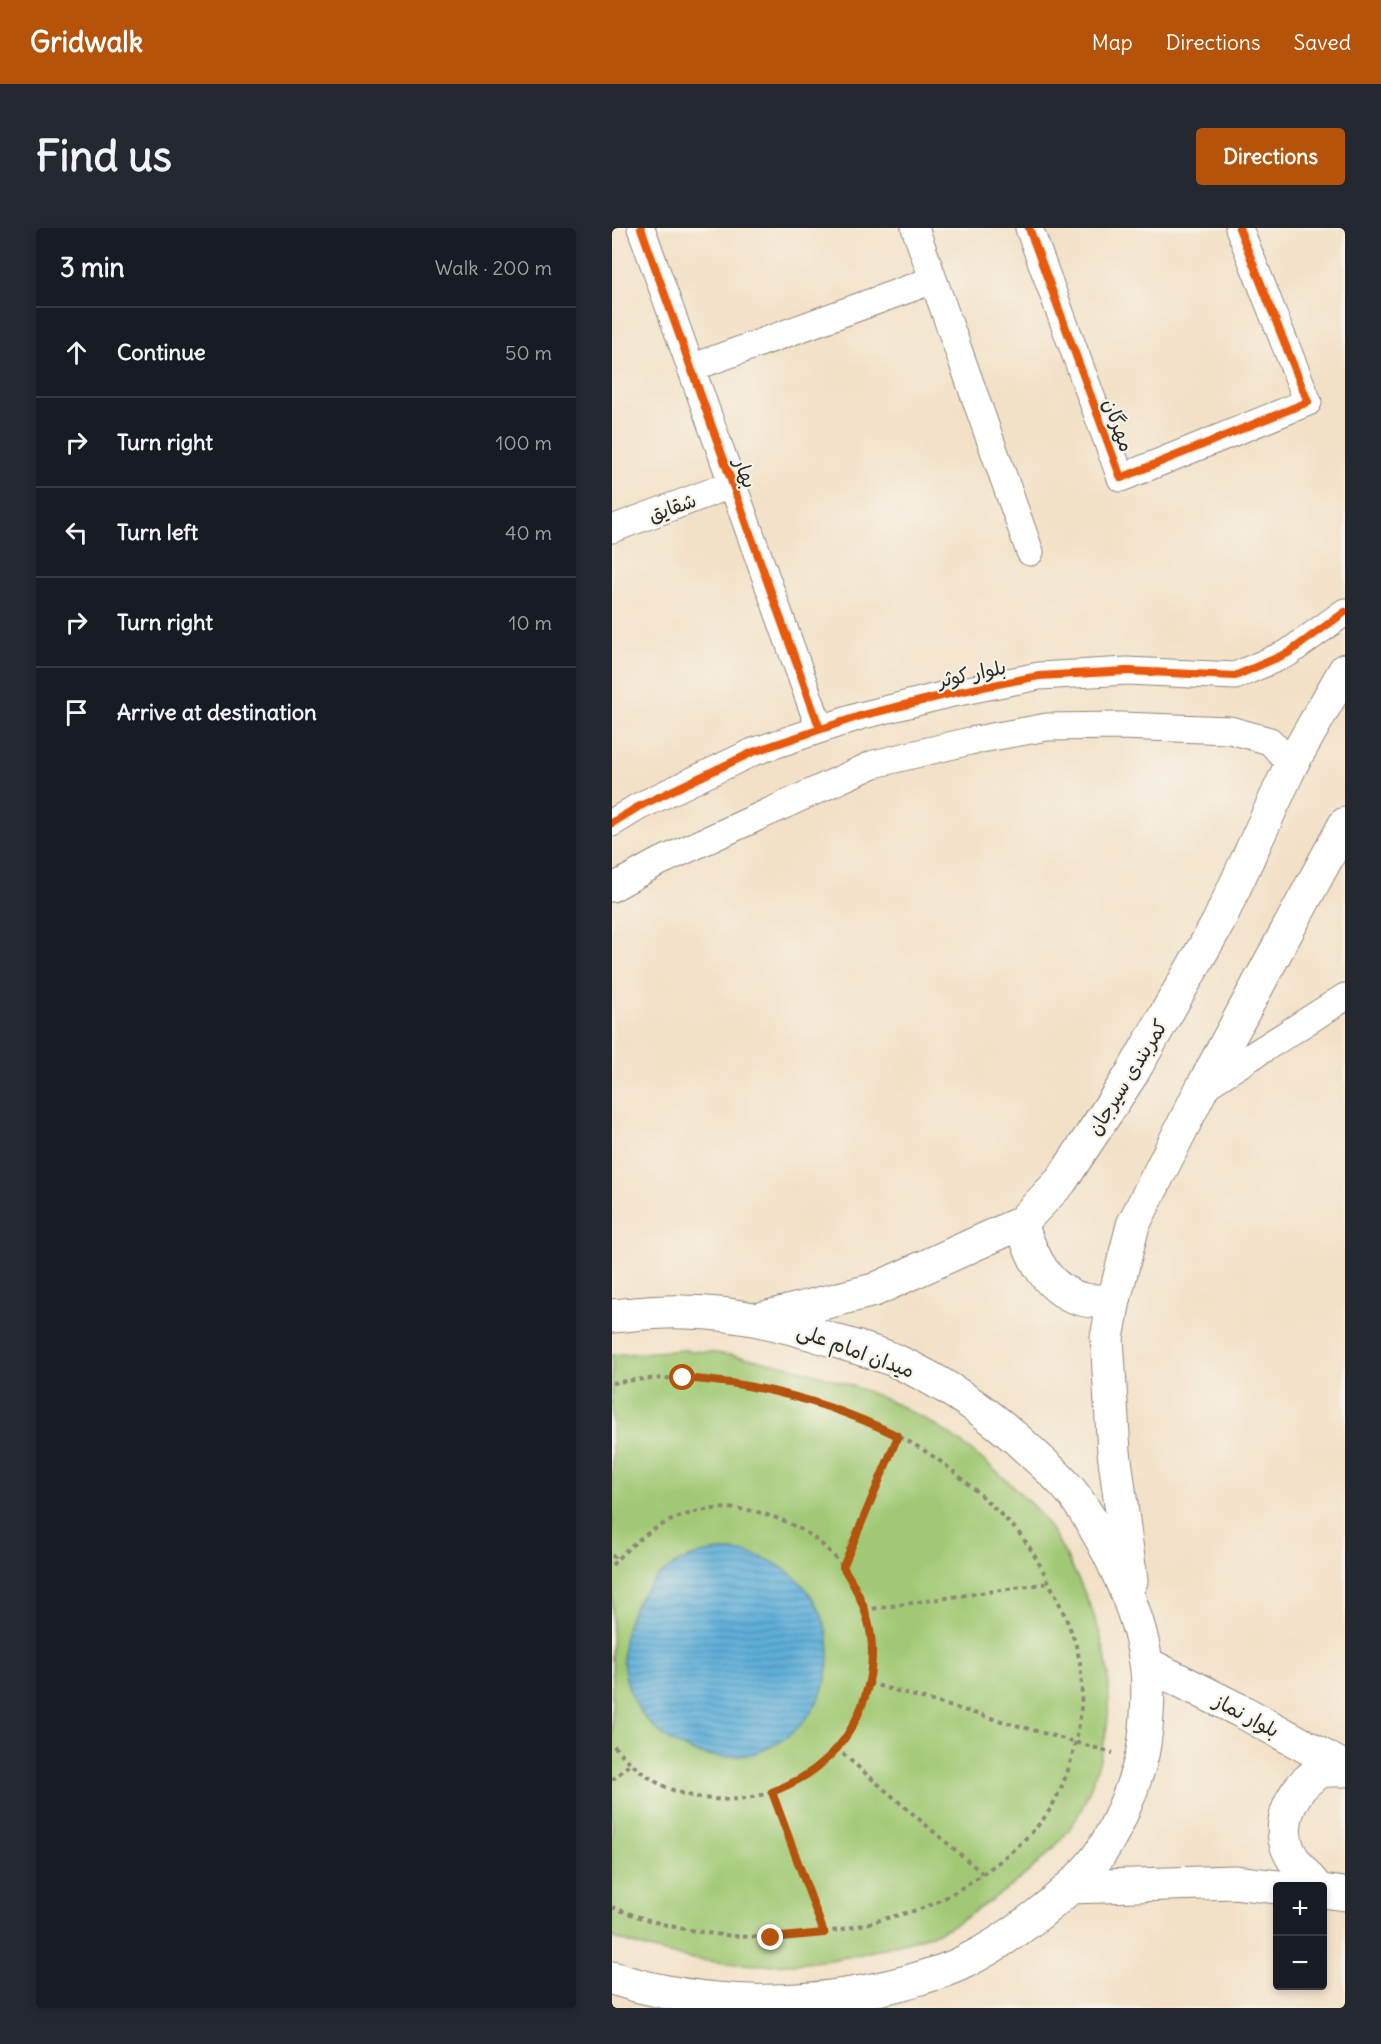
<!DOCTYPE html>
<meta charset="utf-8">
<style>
body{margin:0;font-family:Delius,"Playpen Sans Arabic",sans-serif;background:#242831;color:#f1f3f6}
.controls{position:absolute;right:18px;bottom:18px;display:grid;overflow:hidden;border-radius:6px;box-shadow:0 3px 9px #0003}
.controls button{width:54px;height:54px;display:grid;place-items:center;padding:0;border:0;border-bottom:2px solid #363941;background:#171b24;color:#f1f3f6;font:30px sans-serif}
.stop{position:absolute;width:18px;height:18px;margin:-14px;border:4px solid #b45309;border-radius:50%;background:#fff}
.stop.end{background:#b45309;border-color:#fff;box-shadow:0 2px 6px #0008}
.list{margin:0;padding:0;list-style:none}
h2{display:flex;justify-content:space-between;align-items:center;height:78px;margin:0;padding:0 24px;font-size:26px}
h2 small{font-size:20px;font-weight:400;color:#9ea1a6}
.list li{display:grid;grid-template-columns:39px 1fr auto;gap:18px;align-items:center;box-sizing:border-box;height:90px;padding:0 24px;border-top:2px solid #363941}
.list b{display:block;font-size:22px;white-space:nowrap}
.list em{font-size:20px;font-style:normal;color:#9ea1a6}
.icon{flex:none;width:33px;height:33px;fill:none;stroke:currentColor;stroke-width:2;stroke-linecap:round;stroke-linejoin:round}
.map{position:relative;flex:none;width:733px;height:1780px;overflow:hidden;border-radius:6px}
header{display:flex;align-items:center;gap:36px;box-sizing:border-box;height:84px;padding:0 30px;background:#b45309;color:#fff}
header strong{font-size:28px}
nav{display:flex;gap:33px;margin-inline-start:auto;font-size:21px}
.intro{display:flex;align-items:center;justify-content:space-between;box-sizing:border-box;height:144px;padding:0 36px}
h1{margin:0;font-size:42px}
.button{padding:15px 27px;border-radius:6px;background:#b45309;color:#fff;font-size:21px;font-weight:700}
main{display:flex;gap:36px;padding:0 36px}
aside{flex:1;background:#171b24;border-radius:6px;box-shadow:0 3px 9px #0003}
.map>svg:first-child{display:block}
.green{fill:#a1c975;stroke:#667a50;stroke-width:1.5}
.water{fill:url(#water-rules);stroke:#446d82;stroke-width:1.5}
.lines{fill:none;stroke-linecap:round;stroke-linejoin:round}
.minor-casing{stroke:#8f8679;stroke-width:29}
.major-casing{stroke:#8f8679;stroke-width:35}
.highway-casing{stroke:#8f8679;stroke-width:35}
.path{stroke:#8f8679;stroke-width:4;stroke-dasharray:4.5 4.5;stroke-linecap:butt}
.minor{stroke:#fff;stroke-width:27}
.major{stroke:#fff;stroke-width:33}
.highway{stroke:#fff;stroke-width:33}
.cycleway-casing{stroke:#f7f3e8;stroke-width:11}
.cycleway{stroke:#e8590c;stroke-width:8}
.route{stroke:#b45309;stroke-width:8}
.labels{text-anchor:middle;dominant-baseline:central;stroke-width:4.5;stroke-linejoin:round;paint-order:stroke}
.street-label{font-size:20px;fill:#2b2b2b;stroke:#f7f3e8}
</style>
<header>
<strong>Gridwalk</strong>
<nav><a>Map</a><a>Directions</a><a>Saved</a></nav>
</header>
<div class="intro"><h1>Find us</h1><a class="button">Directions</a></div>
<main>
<aside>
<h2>3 min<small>Walk · 200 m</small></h2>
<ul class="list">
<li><svg class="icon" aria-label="ahead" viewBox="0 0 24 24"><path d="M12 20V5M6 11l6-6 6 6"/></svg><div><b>Continue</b></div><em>50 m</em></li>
<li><svg class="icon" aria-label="right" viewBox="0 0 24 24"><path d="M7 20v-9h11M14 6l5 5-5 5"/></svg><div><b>Turn right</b></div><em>100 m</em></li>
<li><svg class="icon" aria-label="left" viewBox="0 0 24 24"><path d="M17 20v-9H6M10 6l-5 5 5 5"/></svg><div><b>Turn left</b></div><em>40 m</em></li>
<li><svg class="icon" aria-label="right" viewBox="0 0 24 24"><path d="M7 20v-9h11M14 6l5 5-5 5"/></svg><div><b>Turn right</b></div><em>10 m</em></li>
<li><svg class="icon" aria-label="arrive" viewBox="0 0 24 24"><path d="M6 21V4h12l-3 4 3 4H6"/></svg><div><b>Arrive at destination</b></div></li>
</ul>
</aside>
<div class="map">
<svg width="733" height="1780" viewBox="0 0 733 1780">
<defs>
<pattern id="water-rules" width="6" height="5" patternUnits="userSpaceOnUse" patternTransform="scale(1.5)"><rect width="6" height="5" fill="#5eafd9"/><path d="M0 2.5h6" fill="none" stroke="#4e8fb0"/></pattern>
</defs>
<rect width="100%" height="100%" fill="#f7f3e8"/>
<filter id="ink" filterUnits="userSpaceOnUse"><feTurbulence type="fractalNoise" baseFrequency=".0167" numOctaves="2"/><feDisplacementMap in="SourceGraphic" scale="12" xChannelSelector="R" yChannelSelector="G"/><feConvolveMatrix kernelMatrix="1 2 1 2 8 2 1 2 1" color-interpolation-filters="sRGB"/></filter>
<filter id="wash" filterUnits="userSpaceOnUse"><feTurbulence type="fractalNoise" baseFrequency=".008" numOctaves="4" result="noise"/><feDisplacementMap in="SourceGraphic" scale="24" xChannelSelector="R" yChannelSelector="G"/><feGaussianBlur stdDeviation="1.35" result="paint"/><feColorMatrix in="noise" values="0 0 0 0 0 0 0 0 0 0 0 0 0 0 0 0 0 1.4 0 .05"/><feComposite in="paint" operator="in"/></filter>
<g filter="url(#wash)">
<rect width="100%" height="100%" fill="#f3e1c7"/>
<path class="green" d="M72 1122C166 1129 276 1159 352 1217 377 1236 416 1269 434 1294 445 1309 453 1326 462 1343 499 1414 509 1476 481 1553 475 1569 467 1589 456 1603 435 1630 410 1651 382 1670 367 1680 352 1692 335 1700 317 1709 295 1713 276 1719 184 1746 89 1742 0 1709V1127Z"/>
<circle class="water" cx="114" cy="1426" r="103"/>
</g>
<g filter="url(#ink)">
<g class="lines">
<g class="minor-casing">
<g id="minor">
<polyline points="29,0 208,501"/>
<polyline points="303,0 418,324"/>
<polyline points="417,0 509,250 696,174 627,0"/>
<polyline points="79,140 321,52"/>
<polyline points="0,301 121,256"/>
<polyline points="0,595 26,579 141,524 248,488 341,465 427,448 515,443 623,448 676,425 733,384"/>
<polyline points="0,660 43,636 262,536 358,513 435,499 509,498 618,502 658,513 679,537"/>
<polyline points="590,860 733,769"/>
</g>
</g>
<g class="major-casing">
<g id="major">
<polyline points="535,1436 631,1484 733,1540"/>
<path d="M703 1658C694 1647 681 1634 676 1621 665 1594 681 1559 706 1545 712 1541 725 1542 733 1542"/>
<polyline points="458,1659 622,1654 666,1659"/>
<polyline points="710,1663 733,1666"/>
</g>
</g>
<g class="highway-casing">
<g id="highway">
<path d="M409 995C420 1029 435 1064 473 1072 482 1074 492 1073 502 1072"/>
<path d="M0 1088C24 1086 48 1083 72 1084 123 1084 172 1096 220 1112 240 1118 262 1124 282 1132 333 1155 378 1185 419 1224 434 1238 452 1253 464 1270 495 1314 527 1382 534 1435 538 1460 535 1511 528 1535 520 1562 506 1598 491 1621 465 1662 395 1713 352 1734 333 1744 311 1749 291 1755 196 1780 93 1780 0 1750"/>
<polyline points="152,1090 262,1062 409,995 449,953 519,847 606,695 679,537 733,442"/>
<polyline points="519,1353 502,1224 495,1110 502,1072 521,997 590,860 733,596"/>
</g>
</g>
<g class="path">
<path d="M0 1155C71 1143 139 1155 206 1177 242 1188 276 1201 308 1220 335 1236 358 1257 380 1278 390 1288 402 1298 410 1309 424 1327 434 1349 444 1368 455 1392 467 1418 469 1444 473 1489 460 1548 435 1586 412 1619 360 1656 325 1674 309 1682 289 1686 272 1691 181 1718 88 1715 0 1679"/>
<polyline points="0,1327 5,1331"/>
<path d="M0 1337C36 1296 86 1272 141 1283 181 1292 217 1314 238 1350 288 1437 243 1545 145 1568 121 1573 93 1573 69 1565 41 1556 20 1538 0 1516"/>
<polyline points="231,1339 286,1208"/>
<polyline points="252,1382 437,1355"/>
<polyline points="257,1455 501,1525"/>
<polyline points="224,1520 370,1645"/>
<polyline points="0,1552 18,1536"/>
<polyline points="160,1564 212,1705"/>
</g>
<use href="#minor" class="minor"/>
<use href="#major" class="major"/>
<use href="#highway" class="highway"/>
<g class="cycleway-casing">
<g id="cycleway">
<polyline points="29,0 208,501"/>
<polyline points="417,0 509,250 696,174 627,0"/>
<polyline points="0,595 26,579 141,524 248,488 341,465 427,448 515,443 623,448 676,425 733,384"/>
</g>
</g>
<use href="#cycleway" class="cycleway"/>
</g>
</g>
<g class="lines" filter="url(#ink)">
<path class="route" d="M71 1150C146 1155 219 1175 286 1208L231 1339C242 1356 251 1373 256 1393 269 1442 249 1502 211 1534 196 1548 179 1556 160 1564L212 1705 159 1710"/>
</g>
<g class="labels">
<g class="street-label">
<text transform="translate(507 197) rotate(70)">مهرگان</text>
<text transform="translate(134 245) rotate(70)">بهار</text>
<text transform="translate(60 279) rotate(-20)">شقایق</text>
<text transform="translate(360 445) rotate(-12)">بلوار کوثر</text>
<text transform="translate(515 849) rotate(-58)">کمربندی سیرجان</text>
<text transform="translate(244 1122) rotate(20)">میدان امام علی</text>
<text transform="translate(635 1487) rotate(28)">بلوار نماز</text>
</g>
</g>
</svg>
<div class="controls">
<button>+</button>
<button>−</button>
</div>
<div class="stop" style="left:71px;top:1150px"></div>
<div class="stop end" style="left:159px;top:1710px"></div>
</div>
</main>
